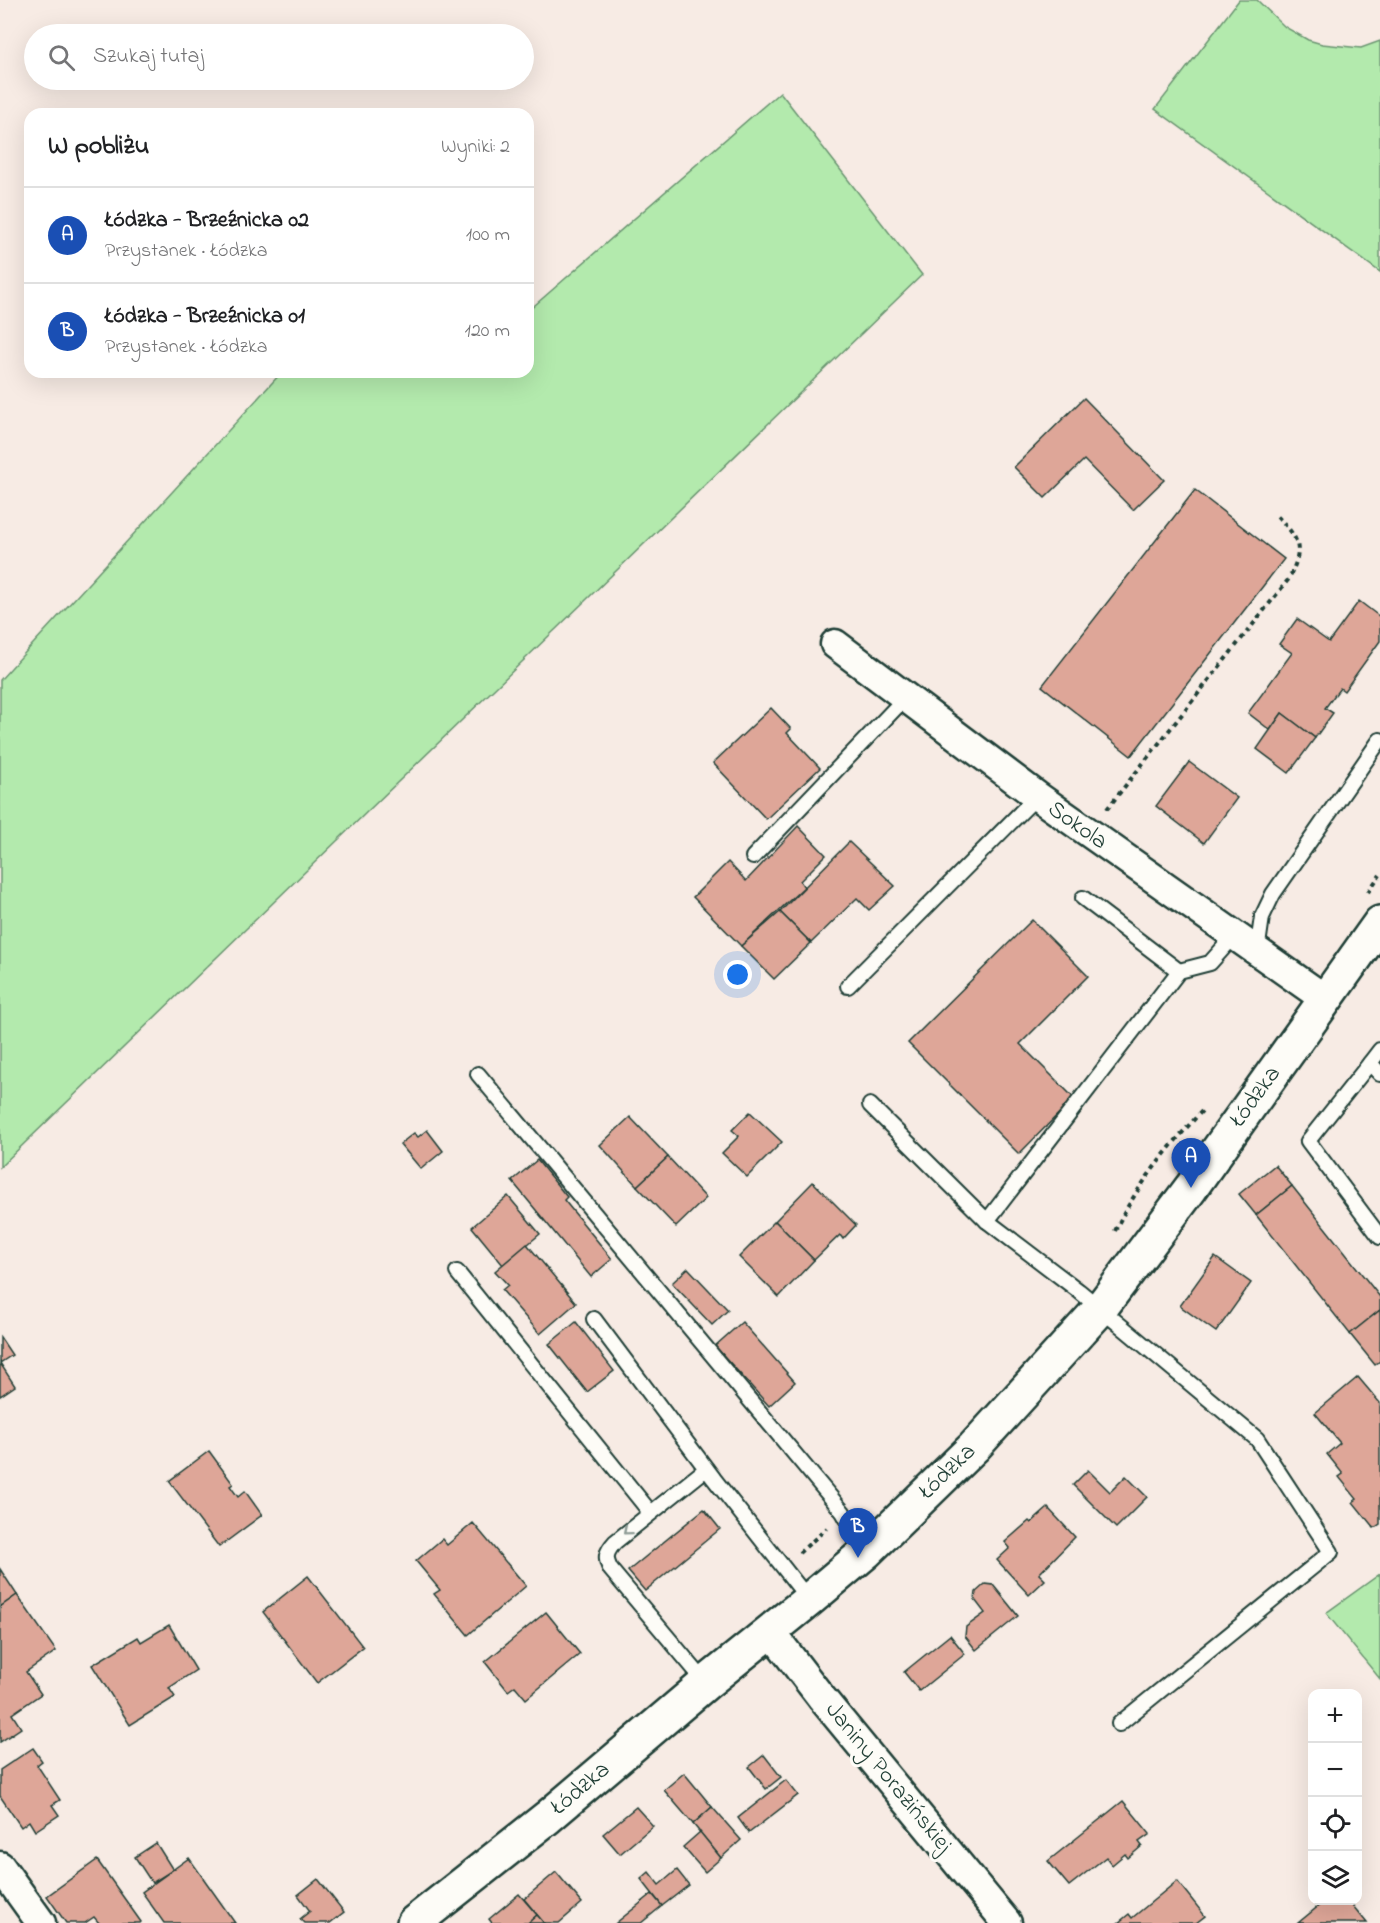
<!DOCTYPE html>
<html lang="pl">
<meta charset="utf-8">
<style>
body{margin:0;font-family:"Indie Flower",sans-serif;background:#f2f2f2;color:#202124}
.controls{position:absolute;right:18px;bottom:18px;display:grid;overflow:hidden;border-radius:12px;box-shadow:0 6px 24px #0002}
.controls button{width:54px;height:54px;display:grid;place-items:center;padding:0;border:0;border-bottom:2px solid #e0e0e0;background:#fff;color:#202124;font:30px sans-serif}
.you{position:absolute;left:738px;top:975px;width:21px;height:21px;margin:-15px;border:4px solid #fff;border-radius:50%;background:#1a73e8;box-shadow:0 0 0 9px #1a73e833}
.badge{display:grid;place-items:center;width:39px;height:39px;border-radius:50%;background:#c8321e;color:#fff;font-size:20px;font-weight:700}
.pin{position:absolute;translate:-50% -50px;filter:drop-shadow(0 2px 3px #0008)}
.pin::after{content:'';position:absolute;top:32px;width:21px;height:18px;background:inherit;clip-path:polygon(0 0,100% 0,50% 100%)}
.list{margin:0;padding:0;list-style:none}
h2{display:flex;justify-content:space-between;align-items:center;height:78px;margin:0;padding:0 24px;font-size:26px}
h2 small{font-size:20px;font-weight:400;color:#757577}
.list li{display:grid;grid-template-columns:39px 1fr auto;gap:18px;align-items:center;box-sizing:border-box;height:96px;padding:0 24px;border-top:2px solid #e0e0e0}
.list b{display:block;font-size:22px;white-space:nowrap}
.list p{margin:0;font-size:20px;white-space:nowrap;color:#757577}
.list em{font-size:20px;font-style:normal;color:#757577}
.icon{flex:none;width:33px;height:33px;fill:none;stroke:currentColor;stroke-width:2;stroke-linecap:round;stroke-linejoin:round}
.map{position:relative;flex:none;width:1380px;height:1923px;overflow:hidden}
.search{position:absolute;background:#fff;box-shadow:0 6px 24px #0002;left:24px;top:24px;width:510px;height:66px;display:flex;align-items:center;gap:15px;box-sizing:border-box;padding:0 21px;border-radius:33px;color:#757577;font-size:22px}
.panel{position:absolute;background:#fff;box-shadow:0 6px 24px #0002;left:24px;top:108px;width:510px;height:270px;border-radius:18px}
.map>svg:first-child{display:block}
.green{fill:#b3eaad;stroke:#699470;stroke-width:1.5}
.building{fill:#dea698;stroke:#1f3d34;stroke-width:1.5}
.lines{fill:none;stroke-linecap:round;stroke-linejoin:round}
.service-casing{stroke:#1f3d34;stroke-width:18}
.minor-casing{stroke:#1f3d34;stroke-width:33}
.secondary-casing{stroke:#1f3d34;stroke-width:38}
.path{stroke:#1f3d34;stroke-width:4;stroke-dasharray:4.5 4.5;stroke-linecap:butt}
.service{stroke:#fdfcf7;stroke-width:14}
.minor{stroke:#fdfcf7;stroke-width:28}
.secondary{stroke:#fdfcf7;stroke-width:33}
.oneway{stroke:#8e9c96}
.labels{text-anchor:middle;dominant-baseline:central;stroke-width:6;stroke-linejoin:round;paint-order:stroke}
.street-label{font-size:24px;fill:#1f3d34;stroke:#fdfcf7}
</style>
<div class="map">
<svg width="1380" height="1923" viewBox="0 0 1380 1923">
<rect width="100%" height="100%" fill="#f7ebe4"/>
<filter id="ink" filterUnits="userSpaceOnUse"><feTurbulence type="fractalNoise" baseFrequency=".0167" numOctaves="2"/><feDisplacementMap in="SourceGraphic" scale="12" xChannelSelector="R" yChannelSelector="G"/><feConvolveMatrix kernelMatrix="1 2 1 2 8 2 1 2 1" color-interpolation-filters="sRGB"/></filter>
<g filter="url(#ink)">
<g class="green">
<polygon points="1239,0 1257,0 1285,27 1308,40 1322,44 1361,48 1380,41 1380,272 1155,109"/>
<polygon points="780,92 922,275 0,1167 0,680 282,372 451,372 453,376 458,372 528,372 528,311"/>
<polygon points="1380,1574 1380,1679 1326,1613"/>
</g>
<g class="building">
<polygon points="1084,398 1164,480 1133,510 1084,460 1045,498 1014,467"/>
<polygon points="1195,490 1284,559 1131,756 1042,686"/>
<polygon points="1359,601 1380,617 1380,641 1344,691 1340,688 1325,708 1333,713 1315,738 1282,713 1270,730 1248,713 1292,653 1279,644 1297,619 1329,642"/>
<polygon points="771,708 791,729 787,733 820,768 766,819 713,763"/>
<polygon points="1282,713 1315,738 1289,773 1257,749"/>
<polygon points="1189,762 1237,798 1204,843 1156,806"/>
<polygon points="798,826 826,855 800,881 804,887 741,946 693,897 728,862 746,881"/>
<polygon points="849,842 895,886 869,910 857,898 811,943 780,912"/>
<polygon points="780,912 811,943 774,979 741,946"/>
<polygon points="1032,920 1088,976 1020,1044 1074,1098 1019,1154 908,1043"/>
<polygon points="750,1112 782,1142 747,1177 722,1153 739,1136 732,1130"/>
<polygon points="630,1117 668,1157 637,1186 600,1145"/>
<polygon points="427,1130 443,1151 421,1169 400,1144 414,1133 418,1137"/>
<polygon points="668,1157 706,1198 676,1227 637,1186"/>
<polygon points="537,1160 567,1197 564,1200 612,1259 591,1277 512,1181"/>
<polygon points="1275,1165 1292,1186 1256,1215 1239,1194"/>
<polygon points="813,1182 856,1225 843,1239 840,1235 814,1260 775,1221"/>
<polygon points="1292,1186 1380,1297 1380,1310 1350,1334 1256,1215"/>
<polygon points="508,1196 540,1234 503,1265 472,1227"/>
<polygon points="775,1221 814,1260 779,1297 739,1257"/>
<polygon points="527,1244 576,1303 540,1334 502,1290 508,1285 495,1271"/>
<polygon points="1215,1257 1251,1283 1216,1332 1180,1306"/>
<polygon points="688,1268 728,1310 712,1325 672,1283"/>
<polygon points="1380,1310 1380,1361 1375,1365 1350,1334"/>
<polygon points="576,1322 614,1371 587,1392 549,1344"/>
<polygon points="742,1322 795,1382 769,1406 715,1346"/>
<polygon points="0,1337 12,1355 0,1363 15,1386 0,1396"/>
<polygon points="1358,1377 1380,1403 1380,1524 1374,1528 1353,1502 1357,1499 1339,1477 1343,1474 1327,1454 1340,1443 1315,1413"/>
<polygon points="209,1451 233,1484 230,1486 238,1497 245,1491 262,1515 219,1547 169,1481"/>
<polygon points="1088,1470 1110,1492 1126,1476 1147,1497 1116,1528 1073,1485"/>
<polygon points="1048,1508 1075,1537 1039,1574 1045,1580 1029,1595 997,1560 1010,1548 1005,1542 1029,1521 1031,1523"/>
<polygon points="704,1509 720,1529 645,1591 628,1571"/>
<polygon points="473,1523 526,1586 468,1635 434,1594 440,1590 416,1561 442,1539 447,1545"/>
<polygon points="0,1569 17,1595 0,1607"/>
<polygon points="308,1576 363,1647 317,1683 263,1612"/>
<polygon points="985,1584 993,1585 1018,1616 976,1650 965,1636 966,1627 985,1613 975,1600 976,1592"/>
<polygon points="17,1595 56,1651 26,1672 41,1694 12,1714 21,1728 0,1742 0,1607"/>
<polygon points="546,1612 580,1654 526,1699 515,1686 508,1691 485,1662"/>
<polygon points="169,1625 196,1670 169,1688 175,1697 130,1725 92,1665 138,1637 141,1642"/>
<polygon points="950,1635 965,1654 919,1691 904,1672"/>
<polygon points="33,1748 42,1761 37,1765 60,1800 52,1805 59,1815 35,1831 29,1821 21,1827 0,1796 0,1770"/>
<polygon points="764,1755 781,1777 766,1789 749,1767"/>
<polygon points="684,1773 712,1807 693,1824 664,1790"/>
<polygon points="786,1780 798,1795 749,1833 738,1818"/>
<polygon points="1123,1801 1150,1834 1139,1842 1142,1846 1128,1858 1125,1854 1112,1865 1106,1857 1069,1886 1048,1861"/>
<polygon points="636,1807 653,1826 620,1854 603,1834"/>
<polygon points="712,1807 741,1840 721,1858 693,1824"/>
<polygon points="700,1832 721,1858 705,1872 683,1847"/>
<polygon points="156,1843 173,1870 152,1883 135,1857"/>
<polygon points="189,1858 235,1923 164,1923 142,1892"/>
<polygon points="97,1860 141,1922 140,1923 99,1923 94,1917 85,1923 66,1923 47,1896"/>
<polygon points="677,1870 689,1885 662,1906 641,1879 649,1872 659,1885"/>
<polygon points="556,1872 582,1903 559,1923 544,1923 524,1899"/>
<polygon points="318,1879 344,1912 330,1923 304,1923 300,1919 310,1911 298,1895"/>
<polygon points="1177,1881 1205,1916 1196,1923 1118,1923 1129,1914 1132,1918"/>
<polygon points="519,1894 537,1915 528,1923 492,1923 489,1919"/>
<polygon points="652,1894 662,1906 641,1923 616,1923"/>
<polygon points="1326,1900 1348,1900 1367,1923 1298,1923"/>
<polygon points="537,1915 544,1923 528,1923"/>
</g>
<g class="lines">
<g class="service-casing">
<g id="service">
<polyline points="753,857 906,697"/>
<polyline points="1083,898 1179,971"/>
<polyline points="1257,952 1262,917 1273,894 1380,740"/>
<polyline points="848,986 1037,796"/>
<polyline points="1380,1050 1370,1063 1380,1074"/>
<polyline points="1370,1063 1308,1141 1380,1237"/>
<polyline points="478,1074 843,1512 866,1552"/>
<polyline points="870,1105 987,1221 1079,1291 1257,1439 1331,1552 1119,1724"/>
<polyline points="987,1221 1179,971 1210,963 1234,936"/>
<polyline points="457,1272 650,1512"/>
<polyline points="594,1319 714,1479 809,1600"/>
<path d="M706 1683 611 1570C604 1558 606 1552 615 1542L706 1469"/>
</g>
</g>
<g class="minor-casing">
<g id="minor">
<polyline points="835,644 1037,796 1325,999"/>
<polyline points="771,1632 821,1697 1007,1923"/>
<polyline points="0,1866 41,1923"/>
</g>
</g>
<g class="secondary-casing">
<polyline id="secondary" points="414,1923 548,1817 706,1683 809,1600 866,1552 974,1447 1100,1309 1191,1188 1380,923"/>
</g>
<g class="path">
<path d="M1107 809 1288 580C1304 549 1301 540 1276 515"/>
<polyline points="1368,892 1380,875"/>
<path d="M1115 1231C1134 1189 1171 1144 1202 1111"/>
<polyline points="799,1553 827,1528"/>
</g>
<use href="#service" class="service"/>
<use href="#minor" class="minor"/>
<use href="#secondary" class="secondary"/>
</g>
<defs><path id="oneway-chevron" d="M-2-3.5L2.5 0L-2 3.5" fill="none" stroke-width="1.6" stroke-linecap="round" stroke-linejoin="round" transform="scale(1.5)"/></defs>
<use class="oneway" href="#oneway-chevron" transform="translate(627 1531) rotate(140)"/>
</g>
<g class="labels">
<g class="street-label">
<text transform="translate(1077 826) rotate(35)">Sokola</text>
<text transform="translate(1256 1097) rotate(-54)">Łódzka</text>
<text transform="translate(948 1472) rotate(-44)">Łódzka</text>
<text transform="translate(888 1778) rotate(51)">Janiny Porazińskiej</text>
<text transform="translate(581 1789) rotate(-40)">Łódzka</text>
</g>
</g>
</svg>
<div class="controls">
<button>+</button>
<button>−</button>
<button><svg class="icon" aria-label="locate" viewBox="0 0 24 24"><circle cx="12" cy="12" r="6"/><path d="M12 2v4M12 18v4M2 12h4M18 12h4"/></svg></button>
<button><svg class="icon" aria-label="layers" viewBox="0 0 24 24"><path d="M12 4l9 5-9 5-9-5zM3 14l9 5 9-5"/></svg></button>
</div>
<div class="you"></div>
<div class="pin badge" style="left:1191px;top:1188px;background:#1a4fb4">A</div>
<div class="pin badge" style="left:858px;top:1558px;background:#1a4fb4">B</div>
<div class="search"><svg class="icon" aria-label="search" viewBox="0 0 24 24"><circle cx="10" cy="10" r="6"/><path d="M15 15l6 6"/></svg>Szukaj tutaj</div>
<section class="panel">
<h2>W pobliżu<small>Wyniki: 2</small></h2>
<ul class="list">
<li><span class="badge" style="background:#1a4fb4">A</span><div><b>Łódzka - Brzeźnicka 02</b><p>Przystanek · Łódzka</p></div><em>100 m</em></li>
<li><span class="badge" style="background:#1a4fb4">B</span><div><b>Łódzka - Brzeźnicka 01</b><p>Przystanek · Łódzka</p></div><em>120 m</em></li>
</ul>
</section>
</div>
